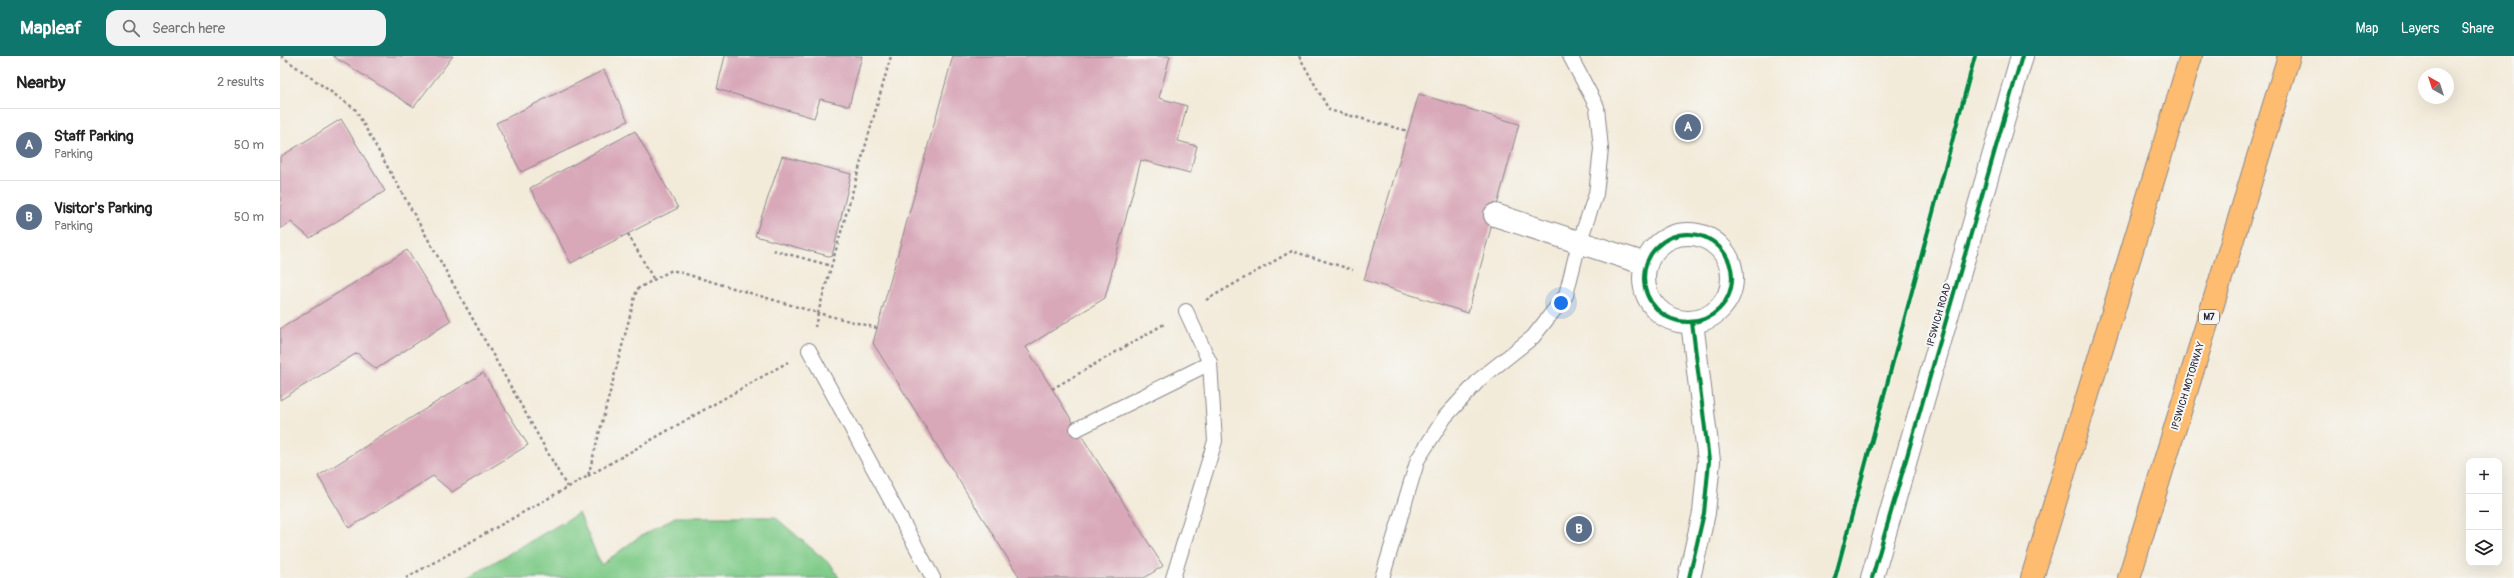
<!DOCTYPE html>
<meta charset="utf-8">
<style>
body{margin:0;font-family:Pangolin,sans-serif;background:#f2f2f2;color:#222}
.controls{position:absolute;right:12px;bottom:12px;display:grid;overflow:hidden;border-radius:8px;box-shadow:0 4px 16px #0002}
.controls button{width:36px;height:36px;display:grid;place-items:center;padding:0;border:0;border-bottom:1px solid #e0e0e0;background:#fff;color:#222;font:20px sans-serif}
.compass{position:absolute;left:2138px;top:12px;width:36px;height:36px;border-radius:50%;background:#fff;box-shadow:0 4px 16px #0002;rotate:321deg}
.you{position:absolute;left:1281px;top:247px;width:14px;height:14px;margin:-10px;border:3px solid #fff;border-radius:50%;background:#1a73e8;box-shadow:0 0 0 6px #1a73e833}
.badge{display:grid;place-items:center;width:26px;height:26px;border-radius:50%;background:#0f766e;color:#fff;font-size:13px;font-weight:700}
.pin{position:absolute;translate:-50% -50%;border:2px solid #fff;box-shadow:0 1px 4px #0006}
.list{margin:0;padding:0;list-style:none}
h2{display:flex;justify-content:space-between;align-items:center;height:52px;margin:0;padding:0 16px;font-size:17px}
h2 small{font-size:13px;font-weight:400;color:#767676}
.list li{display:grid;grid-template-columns:26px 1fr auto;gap:12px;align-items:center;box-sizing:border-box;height:72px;padding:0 16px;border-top:1px solid #e0e0e0}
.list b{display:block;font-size:15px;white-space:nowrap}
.list p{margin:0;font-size:13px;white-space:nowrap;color:#767676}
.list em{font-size:13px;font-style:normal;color:#767676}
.icon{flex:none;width:22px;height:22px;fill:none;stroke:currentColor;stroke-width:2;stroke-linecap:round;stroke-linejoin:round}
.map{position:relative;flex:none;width:2234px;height:522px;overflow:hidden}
header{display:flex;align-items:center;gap:24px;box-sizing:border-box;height:56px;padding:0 20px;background:#0f766e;color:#fff}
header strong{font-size:19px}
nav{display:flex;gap:22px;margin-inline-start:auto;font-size:14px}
.search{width:280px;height:36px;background:#f2f2f2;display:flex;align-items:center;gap:10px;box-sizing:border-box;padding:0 14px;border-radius:12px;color:#767676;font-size:15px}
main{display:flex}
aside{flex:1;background:#fff}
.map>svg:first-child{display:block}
.green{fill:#81cc8a;stroke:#527762}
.building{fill:#d8a7b8}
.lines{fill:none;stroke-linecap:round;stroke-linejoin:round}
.service-casing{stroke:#8a868a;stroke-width:16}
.minor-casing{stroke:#8a868a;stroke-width:24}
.tertiary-casing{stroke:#8a868a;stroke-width:24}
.motorway-casing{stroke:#8a868a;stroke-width:24}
.path{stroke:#8a868a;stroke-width:2.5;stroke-dasharray:3 3;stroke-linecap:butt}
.service{stroke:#fff;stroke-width:14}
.minor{stroke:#fff;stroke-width:22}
.tertiary{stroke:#fff;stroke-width:22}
.motorway{stroke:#fdbc70;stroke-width:22}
.cycleway-casing{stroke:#f6f6f2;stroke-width:6}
.cycleway{stroke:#00873e;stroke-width:4}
.labels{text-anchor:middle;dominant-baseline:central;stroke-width:4;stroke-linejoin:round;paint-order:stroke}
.shield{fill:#f6f6f2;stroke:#626272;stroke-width:1}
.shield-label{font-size:9px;font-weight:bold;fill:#22223b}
.street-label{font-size:10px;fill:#22223b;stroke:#f6f6f2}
</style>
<header>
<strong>Mapleaf</strong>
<div class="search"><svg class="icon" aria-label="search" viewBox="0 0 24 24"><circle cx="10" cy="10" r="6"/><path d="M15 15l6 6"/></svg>Search here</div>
<nav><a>Map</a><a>Layers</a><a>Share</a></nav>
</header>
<main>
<aside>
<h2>Nearby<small>2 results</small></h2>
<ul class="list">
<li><span class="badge" style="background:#5c6f8a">A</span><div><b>Staff Parking</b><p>Parking</p></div><em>50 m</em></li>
<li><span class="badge" style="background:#5c6f8a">B</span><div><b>Visitor's Parking</b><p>Parking</p></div><em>50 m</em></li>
</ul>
</aside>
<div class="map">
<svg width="2234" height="522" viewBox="0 0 2234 522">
<rect width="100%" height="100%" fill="#f6f6f2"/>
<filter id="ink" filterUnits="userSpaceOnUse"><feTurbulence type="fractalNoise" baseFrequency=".025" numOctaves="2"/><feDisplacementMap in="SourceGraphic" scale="8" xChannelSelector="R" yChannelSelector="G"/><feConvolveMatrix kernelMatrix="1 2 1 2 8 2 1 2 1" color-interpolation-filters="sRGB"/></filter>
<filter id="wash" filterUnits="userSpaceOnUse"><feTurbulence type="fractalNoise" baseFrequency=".012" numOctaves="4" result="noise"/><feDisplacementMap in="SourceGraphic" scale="16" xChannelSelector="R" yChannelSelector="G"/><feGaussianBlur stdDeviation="0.9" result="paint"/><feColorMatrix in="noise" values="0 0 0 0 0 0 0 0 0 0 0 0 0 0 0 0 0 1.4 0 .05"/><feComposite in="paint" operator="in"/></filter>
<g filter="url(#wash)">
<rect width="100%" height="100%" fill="#f3ebda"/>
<polygon class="green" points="299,457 321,509 356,483 395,461 495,461 552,510 559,522 187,522"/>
<g id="blocks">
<g class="building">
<polygon points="53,0 173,0 134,51"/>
<polygon points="445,0 582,0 569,50 540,43 534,62 437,33"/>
<polygon points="673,0 890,0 879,42 907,50 898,85 917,90 910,117 861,104 825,242 746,291 883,510 864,522 740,522 593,287"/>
<polygon points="324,14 348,65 241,116 216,67"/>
<polygon points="1139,38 1239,68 1188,257 1084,224"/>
<polygon points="61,63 105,135 30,182 11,166 0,173 0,101"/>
<polygon points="355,75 398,152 291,207 250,132"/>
<polygon points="502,100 571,118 552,201 475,180"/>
<polygon points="127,194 171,265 96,313 77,297 0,344 0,273"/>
<polygon points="203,317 248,389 172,436 153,420 69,472 38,420"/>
</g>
</g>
</g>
<g filter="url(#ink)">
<use href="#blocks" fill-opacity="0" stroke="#8a868a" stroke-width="1"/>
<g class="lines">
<g class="service-casing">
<g id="service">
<polyline points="529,294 653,522"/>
<polyline points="797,373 930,307"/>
<polyline points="893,522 935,385 930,307 906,255"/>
<polyline points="1102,522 1138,403 1165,361 1200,323 1253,281 1286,239 1299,187 1316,138 1321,93 1317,51 1290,0"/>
</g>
</g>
<g class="minor-casing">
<g id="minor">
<polyline points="1215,159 1366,208"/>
<circle cx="1408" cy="222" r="44"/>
<polyline points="1409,522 1424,457 1429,405 1412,266"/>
</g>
</g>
<g class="tertiary-casing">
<polyline id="tertiary" points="1592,522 1742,0"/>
</g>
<g class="motorway-casing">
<g id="motorway">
<polyline points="1752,522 1911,0"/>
<polyline points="1849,522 2009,0"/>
</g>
</g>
<g class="path">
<polyline points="1,0 75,53 287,431"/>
<polyline points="1019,0 1049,54 1128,75"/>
<polyline points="348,178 374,224"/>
<polyline points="493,194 552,210"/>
<polyline points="926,244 1012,195 1073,214"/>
<polyline points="597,272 538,257 611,0"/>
<polyline points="772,333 886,267"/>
<polyline points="308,420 508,306"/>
<polyline points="126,522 308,420 357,233 392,214 538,257 535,271"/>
</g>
<use href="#service" class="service"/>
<use href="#minor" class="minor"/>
<use href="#tertiary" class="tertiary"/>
<use href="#motorway" class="motorway"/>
<g class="cycleway-casing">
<g id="cycleway">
<circle cx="1408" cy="222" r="44"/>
<polyline points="1409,522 1424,457 1429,405 1412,266"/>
<polyline points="1555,522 1695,0"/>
<polyline points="1592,522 1742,0"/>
</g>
</g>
<use href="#cycleway" class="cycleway"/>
</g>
</g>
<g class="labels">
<rect class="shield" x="1919" y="254" width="20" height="14" rx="3"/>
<g class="shield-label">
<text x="1929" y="261">M7</text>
</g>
<g class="street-label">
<text transform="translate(1659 259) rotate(-74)">IPSWICH ROAD</text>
<text transform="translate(1908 330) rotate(-73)">IPSWICH MOTORWAY</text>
</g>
</g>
</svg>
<div class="controls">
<button>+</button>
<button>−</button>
<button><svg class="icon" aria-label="layers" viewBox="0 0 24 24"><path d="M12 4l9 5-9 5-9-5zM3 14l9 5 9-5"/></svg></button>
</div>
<svg class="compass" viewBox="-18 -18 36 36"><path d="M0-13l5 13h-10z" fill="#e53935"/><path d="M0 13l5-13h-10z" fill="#767676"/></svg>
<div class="you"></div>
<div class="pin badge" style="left:1408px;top:71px;background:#5c6f8a">A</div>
<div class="pin badge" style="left:1299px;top:473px;background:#5c6f8a">B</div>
</div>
</main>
